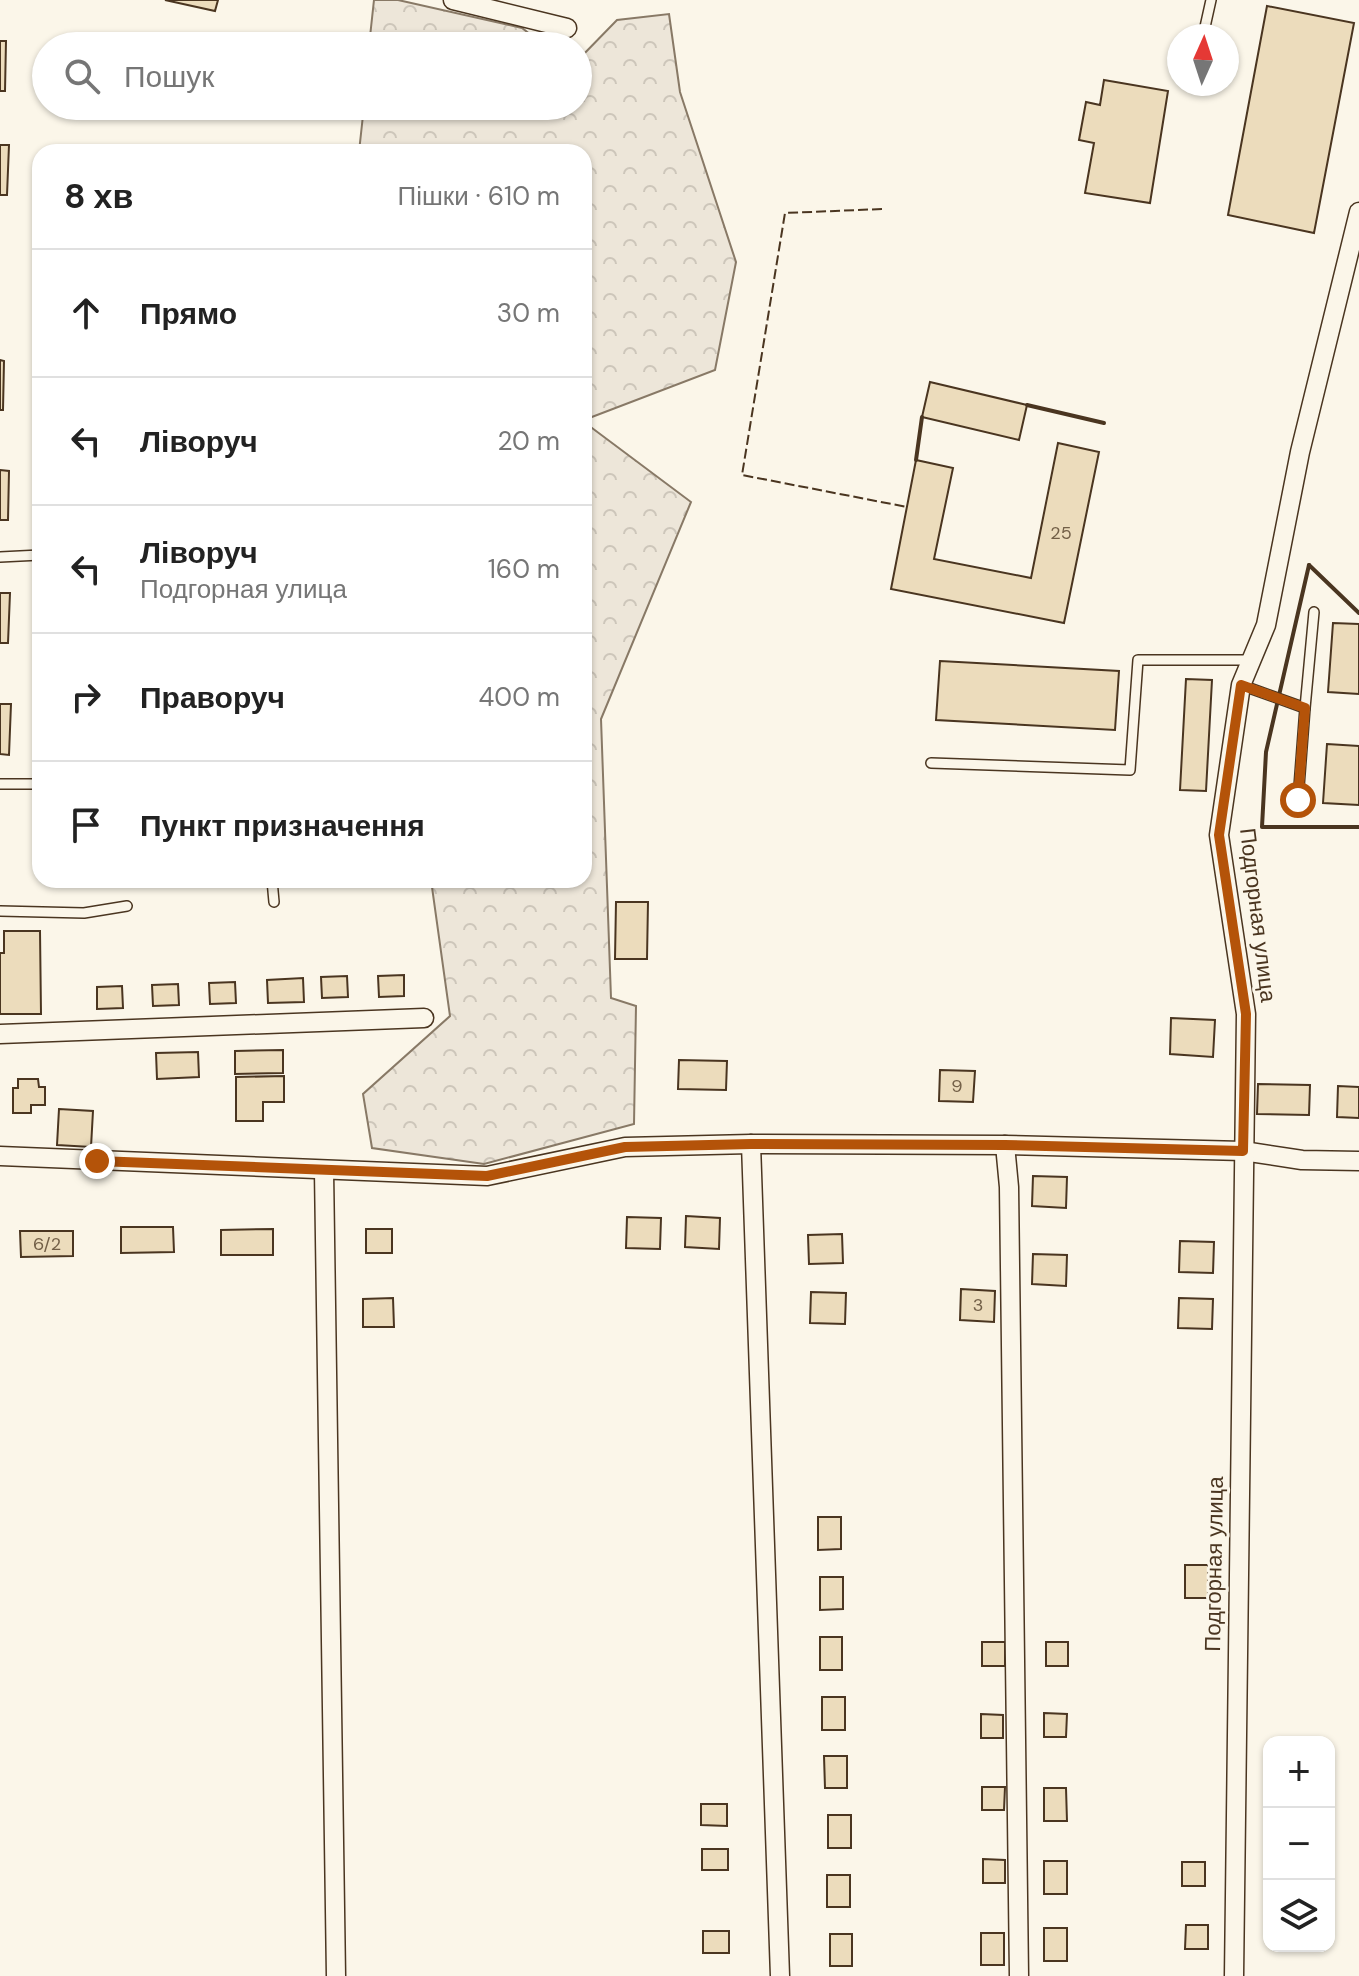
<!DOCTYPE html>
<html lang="uk">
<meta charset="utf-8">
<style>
body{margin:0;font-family:"DM Sans",sans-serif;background:#f6f6f6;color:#222}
.controls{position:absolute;right:24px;bottom:24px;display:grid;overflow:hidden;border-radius:16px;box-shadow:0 2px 6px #0004}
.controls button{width:72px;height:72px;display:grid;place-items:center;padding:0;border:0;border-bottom:2px solid #e0e0e0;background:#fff;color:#222;font:40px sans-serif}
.compass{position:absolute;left:1167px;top:24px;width:72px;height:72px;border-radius:50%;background:#fff;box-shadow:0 2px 6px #0004;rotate:3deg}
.stop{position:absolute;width:24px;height:24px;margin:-18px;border:6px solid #b45309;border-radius:50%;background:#fff}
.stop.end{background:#b45309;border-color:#fff;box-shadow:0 2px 8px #0008}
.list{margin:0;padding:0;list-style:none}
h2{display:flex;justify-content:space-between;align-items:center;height:104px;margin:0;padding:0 32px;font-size:34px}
h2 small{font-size:26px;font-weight:400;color:#767676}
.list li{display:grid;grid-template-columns:52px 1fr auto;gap:24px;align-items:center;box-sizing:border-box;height:128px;padding:0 32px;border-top:2px solid #e0e0e0}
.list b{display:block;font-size:30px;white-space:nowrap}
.list p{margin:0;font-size:26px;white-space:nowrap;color:#767676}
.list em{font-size:26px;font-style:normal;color:#767676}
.icon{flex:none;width:44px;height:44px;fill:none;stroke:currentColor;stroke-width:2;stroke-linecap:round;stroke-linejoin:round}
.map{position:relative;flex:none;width:1359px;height:1976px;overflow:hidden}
.search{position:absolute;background:#fff;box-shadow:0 2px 6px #0004;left:32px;top:32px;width:560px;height:88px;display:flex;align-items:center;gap:20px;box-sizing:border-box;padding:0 28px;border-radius:44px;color:#767676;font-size:30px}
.panel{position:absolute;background:#fff;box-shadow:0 2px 6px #0004;left:32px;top:144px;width:560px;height:744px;border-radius:24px}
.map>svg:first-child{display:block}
.forest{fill:url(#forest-crowns);stroke:#887966;stroke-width:2}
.building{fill:#ecdcbc;stroke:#4a3520;stroke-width:2}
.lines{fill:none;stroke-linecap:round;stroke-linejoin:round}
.service-casing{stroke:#4a3520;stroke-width:12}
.minor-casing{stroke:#4a3520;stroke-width:21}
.service{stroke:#fbf6e9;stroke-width:9}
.minor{stroke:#fbf6e9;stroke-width:18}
.fence{stroke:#4a3520;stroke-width:2;stroke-dasharray:10 4;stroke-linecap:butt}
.wall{stroke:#4a3520;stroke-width:4}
.route{stroke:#b45309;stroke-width:10}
.labels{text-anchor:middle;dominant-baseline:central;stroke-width:6;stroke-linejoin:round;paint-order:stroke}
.number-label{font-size:18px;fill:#725f47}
.street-label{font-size:22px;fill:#4a3520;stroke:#fbf6e9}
</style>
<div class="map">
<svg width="1359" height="1976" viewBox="0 0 1359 1976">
<defs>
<pattern id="forest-crowns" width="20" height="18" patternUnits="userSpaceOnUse" patternTransform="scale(2)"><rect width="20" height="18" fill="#ede6d9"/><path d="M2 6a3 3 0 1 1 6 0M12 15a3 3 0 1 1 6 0" fill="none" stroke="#cdc6ba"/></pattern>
</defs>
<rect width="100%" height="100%" fill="#fbf6e9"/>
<g class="forest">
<polygon points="374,0 398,0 522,28 545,46 369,46"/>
<polygon points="669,14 680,92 736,262 715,370 584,420 584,152 359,152 364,106 578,106 578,60 617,20"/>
<polygon points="584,422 691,502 601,719 611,998 636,1006 634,1124 484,1164 372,1148 363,1094 450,1016 431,880 584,880"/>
</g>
<g class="building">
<polygon points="165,0 218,0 215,11"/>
<polygon points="1267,6 1354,23 1314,233 1228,215"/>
<polygon points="0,41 6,41 5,91 0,91"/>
<polygon points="1104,80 1168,91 1150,203 1085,193 1094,143 1079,140 1086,102 1100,105"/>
<polygon points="0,145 9,145 7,195 0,195"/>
<polygon points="0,360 4,361 3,410 0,410"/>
<polygon points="930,382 1027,405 1019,440 922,417"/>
<polygon points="1058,443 1099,452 1064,623 891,589 916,460 953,468 934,559 1031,578"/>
<polygon points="0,470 9,471 8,520 0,520"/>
<polygon points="0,593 10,593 8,643 0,643"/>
<polygon points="1333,623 1359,624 1359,694 1328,692"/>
<polygon points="940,661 1119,671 1115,730 936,720"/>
<polygon points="1186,679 1212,680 1206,791 1180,790"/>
<polygon points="0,704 11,704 9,755 0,754"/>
<polygon points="1327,744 1359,746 1359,805 1323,803"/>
<polygon points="206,880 240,880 206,884"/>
<polygon points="616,902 648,902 647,959 615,959"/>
<polygon points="4,931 40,931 41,1014 0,1014 0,953 4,953"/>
<polygon points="404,975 404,996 379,997 378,976"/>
<polygon points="347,976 348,997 322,998 321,977"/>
<polygon points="303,978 304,1002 268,1003 267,980"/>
<polygon points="235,982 236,1003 210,1004 209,983"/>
<polygon points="178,984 179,1005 153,1006 152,985"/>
<polygon points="122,986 123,1008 97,1009 97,987"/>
<polygon points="1171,1018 1215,1020 1213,1057 1170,1054"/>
<polygon points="283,1050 283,1073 235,1074 235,1051"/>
<polygon points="198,1052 199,1077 157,1079 156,1053"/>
<polygon points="679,1060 727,1061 726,1090 678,1089"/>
<polygon points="940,1070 975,1071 973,1102 939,1101"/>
<polygon points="284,1076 284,1102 263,1102 263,1121 236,1121 236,1077"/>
<polygon points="18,1079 38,1079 39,1087 45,1087 45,1105 31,1105 31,1113 13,1113 13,1088 18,1088"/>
<polygon points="1258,1084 1310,1085 1309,1115 1257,1114"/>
<polygon points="1338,1086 1359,1087 1359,1118 1337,1117"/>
<polygon points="59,1109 93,1111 91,1147 57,1145"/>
<polygon points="1033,1176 1067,1177 1066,1208 1032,1206"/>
<polygon points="686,1216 720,1218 719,1249 685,1247"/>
<polygon points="627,1217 661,1218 660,1249 626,1248"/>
<polygon points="121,1227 173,1227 174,1252 121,1253"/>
<polygon points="273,1229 273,1255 221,1255 221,1230"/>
<rect x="366" y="1229" width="26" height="24"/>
<polygon points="20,1231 73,1231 73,1256 21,1257"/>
<polygon points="842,1234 843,1263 809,1264 808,1235"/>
<polygon points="1180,1241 1214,1242 1213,1273 1179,1272"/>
<polygon points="1033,1254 1067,1255 1066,1286 1032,1284"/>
<polygon points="961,1289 995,1291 994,1322 960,1320"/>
<polygon points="811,1292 846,1293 845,1324 810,1323"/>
<polygon points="393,1298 394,1327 363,1327 363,1299"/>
<polygon points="1179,1298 1213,1299 1212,1329 1178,1328"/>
<polygon points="818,1517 841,1517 841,1549 818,1550"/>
<rect x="1185" y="1565" width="23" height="33"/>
<polygon points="820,1577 843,1577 843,1609 820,1610"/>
<rect x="820" y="1637" width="22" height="33"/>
<rect x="982" y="1642" width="23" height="24"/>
<rect x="1046" y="1642" width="22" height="24"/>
<rect x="822" y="1697" width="23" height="33"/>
<polygon points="1044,1713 1067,1714 1066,1737 1044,1737"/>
<polygon points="981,1714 1003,1715 1003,1738 981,1738"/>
<polygon points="824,1756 847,1756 847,1788 825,1788"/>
<polygon points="982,1787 1005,1787 1004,1810 982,1810"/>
<polygon points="1044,1788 1066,1788 1067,1821 1044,1821"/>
<polygon points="701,1804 727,1804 727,1826 701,1825"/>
<rect x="828" y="1815" width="23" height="33"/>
<rect x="702" y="1849" width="26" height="21"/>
<polygon points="983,1859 1005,1860 1005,1883 983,1883"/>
<rect x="1044" y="1861" width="23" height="33"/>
<rect x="1182" y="1862" width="23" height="24"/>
<rect x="827" y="1875" width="23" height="32"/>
<polygon points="1186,1925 1208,1925 1208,1949 1185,1949"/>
<rect x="1044" y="1928" width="23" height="33"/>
<rect x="703" y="1931" width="26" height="22"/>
<rect x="981" y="1933" width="23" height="32"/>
<rect x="830" y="1934" width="22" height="32"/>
</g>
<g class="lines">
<g class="service-casing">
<g id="service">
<polyline points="1203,36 1211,0"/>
<polyline points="0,557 40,555"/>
<polyline points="1241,685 1305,708 1298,800"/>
<polyline points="1305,708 1314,612"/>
<polyline points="931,763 1130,770 1138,660 1251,660"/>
<polyline points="0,784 40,784"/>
<polyline points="272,880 274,902"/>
<polyline points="0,911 84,913 127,906"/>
</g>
</g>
<g class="minor-casing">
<g id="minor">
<polyline points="453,0 567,28"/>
<polyline points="0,1034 424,1018"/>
<polyline points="751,1144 780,1976"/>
<polyline points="1005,1145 1009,1187 1019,1976"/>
<polyline points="0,1156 487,1176 625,1147 751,1144 1005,1145 1243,1151 1302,1160 1359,1161"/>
<polyline points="324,1171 336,1976"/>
<polyline points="1234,1976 1246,1014 1219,835 1241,685 1266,625 1300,452 1359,212"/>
</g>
</g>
<use href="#service" class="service"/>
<use href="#minor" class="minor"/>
<polyline class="fence" points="882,209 785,213 742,475 907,507"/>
<g class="wall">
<polyline points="1027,405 1104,423"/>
<polyline points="916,460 922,417"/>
<polyline points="1309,565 1266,752 1262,827 1359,827"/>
<polyline points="1309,565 1359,613"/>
</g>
</g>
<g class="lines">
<polyline class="route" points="97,1161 487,1176 625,1147 751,1144 1005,1145 1243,1151 1246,1014 1219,835 1241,685 1305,708 1298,800"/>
</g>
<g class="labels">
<g class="number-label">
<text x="1061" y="533">25</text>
<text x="957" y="1086">9</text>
<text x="47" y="1244">6/2</text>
<text x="978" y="1305">3</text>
</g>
<g class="street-label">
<text transform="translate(1258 915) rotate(83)">Подгорная улица</text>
<text transform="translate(1214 1564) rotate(-89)">Подгорная улица</text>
</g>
</g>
</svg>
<div class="controls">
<button>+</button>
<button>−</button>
<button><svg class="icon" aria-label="layers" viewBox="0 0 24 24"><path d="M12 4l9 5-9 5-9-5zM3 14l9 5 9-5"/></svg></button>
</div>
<svg class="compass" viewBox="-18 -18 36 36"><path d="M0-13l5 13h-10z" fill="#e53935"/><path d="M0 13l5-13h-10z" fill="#767676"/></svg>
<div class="stop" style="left:1298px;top:800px"></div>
<div class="stop end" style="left:97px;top:1161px"></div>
<div class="search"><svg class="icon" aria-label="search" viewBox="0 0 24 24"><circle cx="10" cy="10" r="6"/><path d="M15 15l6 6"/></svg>Пошук</div>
<section class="panel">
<h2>8 хв<small>Пішки · 610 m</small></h2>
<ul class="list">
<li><svg class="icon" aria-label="ahead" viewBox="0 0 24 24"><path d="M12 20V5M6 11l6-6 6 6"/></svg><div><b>Прямо</b></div><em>30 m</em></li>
<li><svg class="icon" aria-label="left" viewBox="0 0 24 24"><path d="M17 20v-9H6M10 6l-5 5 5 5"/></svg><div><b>Ліворуч</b></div><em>20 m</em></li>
<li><svg class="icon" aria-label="left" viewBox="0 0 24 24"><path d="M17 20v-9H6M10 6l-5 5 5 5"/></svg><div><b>Ліворуч</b><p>Подгорная улица</p></div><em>160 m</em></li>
<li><svg class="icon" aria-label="right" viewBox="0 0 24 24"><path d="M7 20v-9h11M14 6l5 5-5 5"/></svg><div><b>Праворуч</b></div><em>400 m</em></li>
<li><svg class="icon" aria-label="arrive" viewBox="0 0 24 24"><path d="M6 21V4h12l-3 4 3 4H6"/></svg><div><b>Пункт призначення</b></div></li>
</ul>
</section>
</div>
